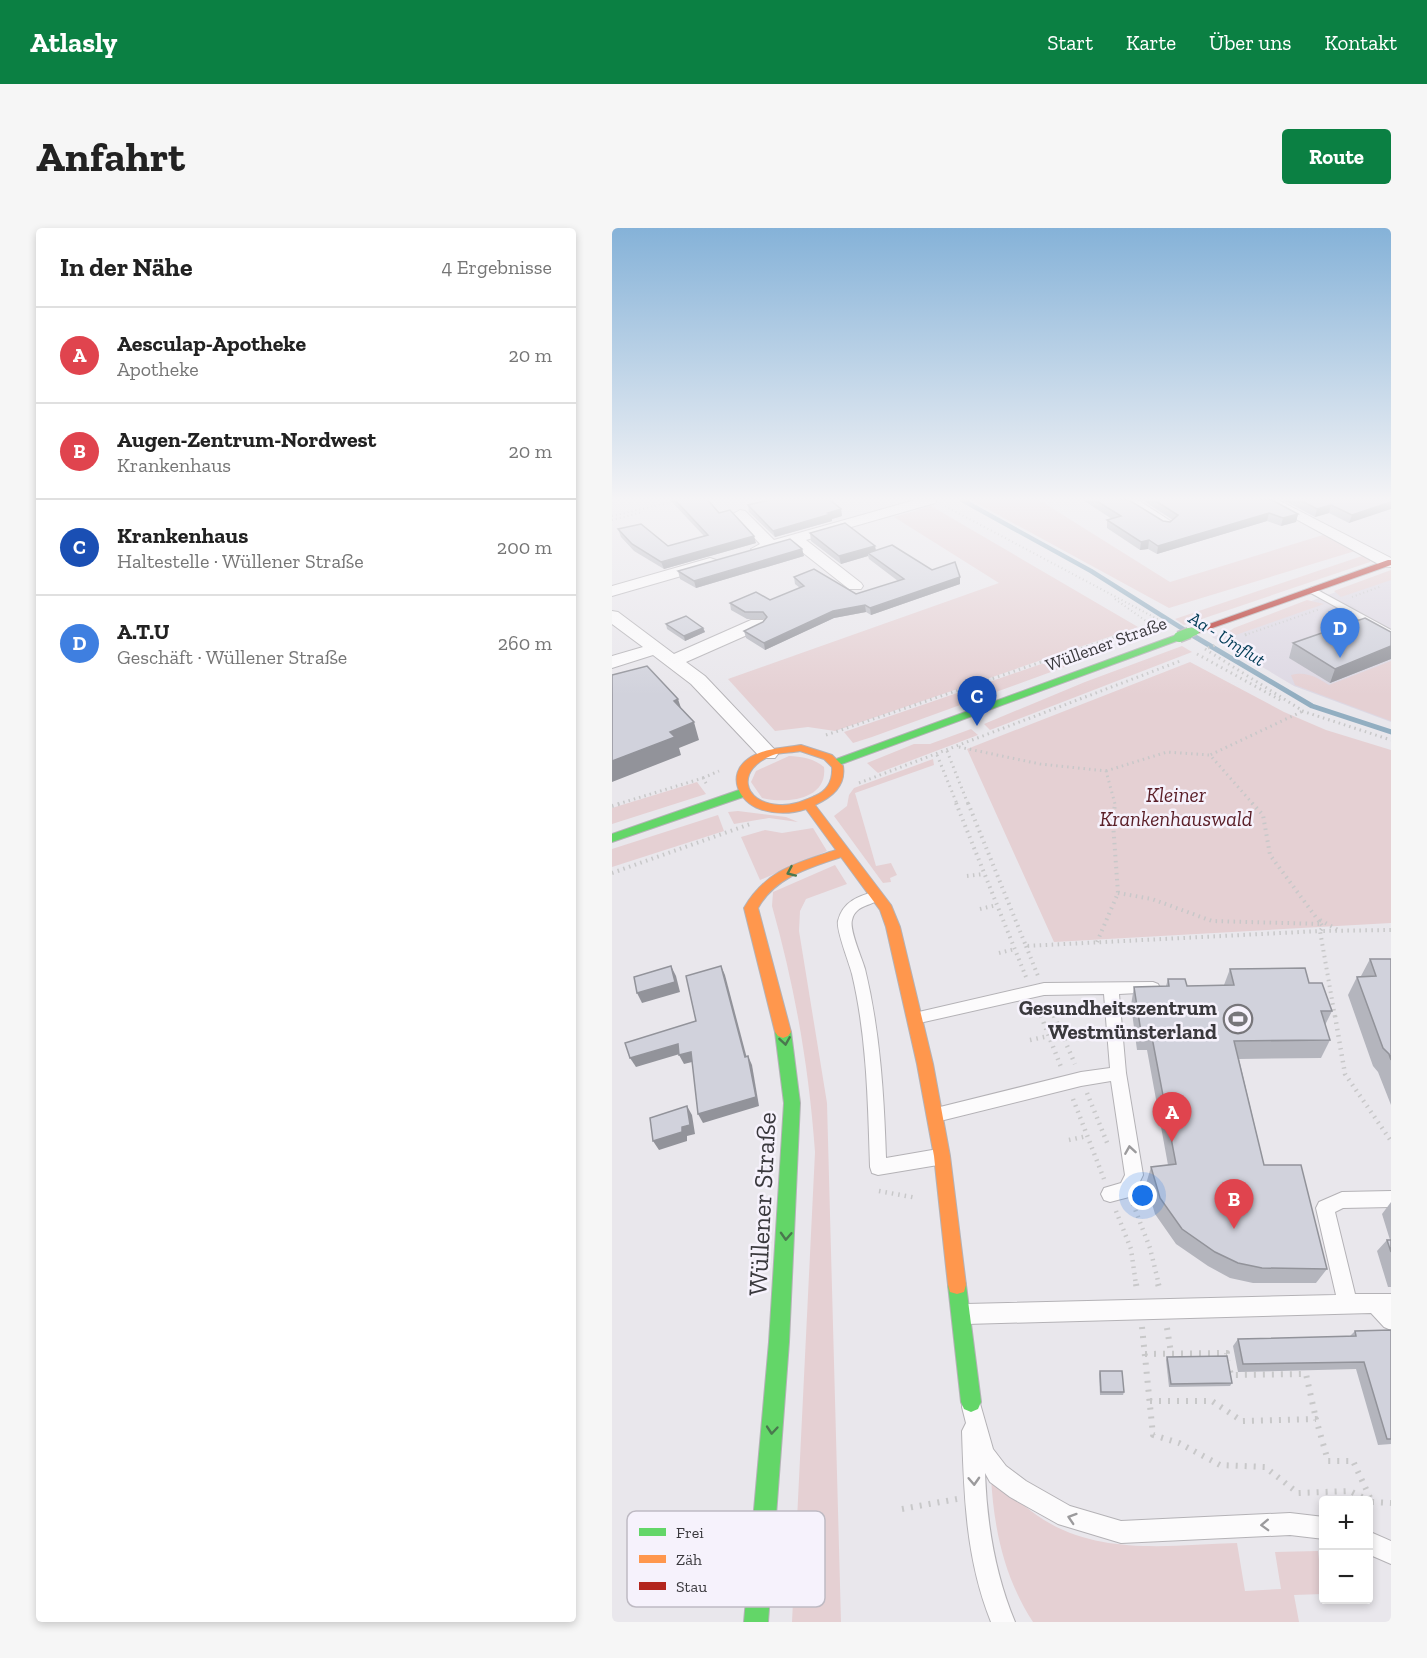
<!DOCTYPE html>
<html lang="de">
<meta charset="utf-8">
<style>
body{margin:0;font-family:"Zilla Slab",serif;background:#f6f6f6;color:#222}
.controls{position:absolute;right:18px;bottom:18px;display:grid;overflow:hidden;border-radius:6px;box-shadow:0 3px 9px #0003}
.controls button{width:54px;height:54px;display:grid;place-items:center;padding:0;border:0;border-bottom:2px solid #e0e0e0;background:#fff;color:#222;font:30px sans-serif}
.you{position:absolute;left:531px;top:968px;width:21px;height:21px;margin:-15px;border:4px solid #fff;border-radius:50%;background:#1a73e8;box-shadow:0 0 0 9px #1a73e833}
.badge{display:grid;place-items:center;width:39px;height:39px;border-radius:50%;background:#0b8043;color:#fff;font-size:20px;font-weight:700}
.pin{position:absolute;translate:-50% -50px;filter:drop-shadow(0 2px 3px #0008)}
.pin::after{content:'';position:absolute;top:32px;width:21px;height:18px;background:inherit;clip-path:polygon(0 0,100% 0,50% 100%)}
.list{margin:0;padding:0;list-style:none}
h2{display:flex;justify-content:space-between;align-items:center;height:78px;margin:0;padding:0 24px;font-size:26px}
h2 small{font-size:20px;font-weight:400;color:#767676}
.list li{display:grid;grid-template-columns:39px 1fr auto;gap:18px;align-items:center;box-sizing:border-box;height:96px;padding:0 24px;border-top:2px solid #e0e0e0}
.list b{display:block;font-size:22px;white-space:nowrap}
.list p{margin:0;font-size:20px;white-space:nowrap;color:#767676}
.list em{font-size:20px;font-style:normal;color:#767676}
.map{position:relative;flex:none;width:779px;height:1394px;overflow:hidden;border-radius:6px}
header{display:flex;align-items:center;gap:36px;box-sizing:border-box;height:84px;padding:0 30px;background:#0b8043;color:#fff}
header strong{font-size:28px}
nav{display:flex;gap:33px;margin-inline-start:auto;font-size:21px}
.intro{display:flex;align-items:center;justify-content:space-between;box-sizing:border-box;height:144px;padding:0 36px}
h1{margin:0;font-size:42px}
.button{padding:15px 27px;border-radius:6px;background:#0b8043;color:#fff;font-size:21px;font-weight:700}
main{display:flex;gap:36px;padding:0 36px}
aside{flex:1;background:#fff;border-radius:6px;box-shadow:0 3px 9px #0003}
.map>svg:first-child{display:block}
.built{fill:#ddd8e3}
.green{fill:#e5d0d3}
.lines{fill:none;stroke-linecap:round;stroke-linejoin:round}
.stream-far1{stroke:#92aec1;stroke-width:4.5}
.stream{stroke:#92aec1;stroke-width:5}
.lane-casing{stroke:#b4b2b6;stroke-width:2}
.street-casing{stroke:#b4b2b6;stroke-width:2}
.fast-casing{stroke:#b4b2b6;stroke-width:2}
.slow-casing{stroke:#b4b2b6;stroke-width:2}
.jam-casing{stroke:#b4b2b6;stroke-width:2}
.path-far4{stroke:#c8c8c9;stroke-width:2;stroke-dasharray:1 3;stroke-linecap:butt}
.path-far3{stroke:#c8c8c9;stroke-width:3;stroke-dasharray:1.5 4;stroke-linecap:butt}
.path-far2{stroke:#c8c8c9;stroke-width:4;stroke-dasharray:1.5 4.5;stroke-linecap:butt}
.path-far1{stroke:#c8c8c9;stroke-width:4.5;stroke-dasharray:1.5 5;stroke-linecap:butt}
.path{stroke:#c8c8c9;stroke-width:6;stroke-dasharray:2 7;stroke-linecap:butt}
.lane{fill:#fcfbfc;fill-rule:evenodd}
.street{fill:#fcfbfc;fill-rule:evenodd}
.fast{fill:#63d668;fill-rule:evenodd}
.slow{fill:#ff974d;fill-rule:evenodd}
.jam{fill:#b3261e;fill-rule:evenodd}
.fast-bridge-far1-casing{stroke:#b4b2b6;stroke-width:10;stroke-linecap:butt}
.fast-bridge-casing{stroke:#b4b2b6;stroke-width:13;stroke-linecap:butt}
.path-bridge{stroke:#c8c8c9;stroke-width:3;stroke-dasharray:1.5 4;stroke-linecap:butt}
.fast-bridge-far1{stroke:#63d668;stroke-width:8}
.fast-bridge{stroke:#63d668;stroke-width:10}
.wall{fill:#b4b5bd}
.shaded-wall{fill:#92939a}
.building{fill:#d1d2dc;stroke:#92939a;stroke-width:1.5}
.oneway{stroke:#4a784e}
.oneway2{stroke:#9b9a9c}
.labels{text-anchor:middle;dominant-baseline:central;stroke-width:5;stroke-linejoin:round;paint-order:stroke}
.far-water-label{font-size:18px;font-style:italic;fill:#003b55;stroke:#f6f2fc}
.far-street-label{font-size:18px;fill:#3a393d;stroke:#f6f2fc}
.park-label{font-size:21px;font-style:italic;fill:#5a1e27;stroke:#f6f2fc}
.poi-label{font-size:21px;font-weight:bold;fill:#3a393d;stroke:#f6f2fc;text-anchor:end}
.near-street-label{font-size:26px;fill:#3a393d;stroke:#f6f2fc}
.key{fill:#f6f2fc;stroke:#bebac3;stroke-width:1.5}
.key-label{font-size:16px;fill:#3a393d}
</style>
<header>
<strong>Atlasly</strong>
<nav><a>Start</a><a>Karte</a><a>Über uns</a><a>Kontakt</a></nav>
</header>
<div class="intro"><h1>Anfahrt</h1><a class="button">Route</a></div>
<main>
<aside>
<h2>In der Nähe<small>4 Ergebnisse</small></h2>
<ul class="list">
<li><span class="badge" style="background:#e0444e">A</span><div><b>Aesculap-Apotheke</b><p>Apotheke</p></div><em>20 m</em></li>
<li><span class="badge" style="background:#e0444e">B</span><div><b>Augen-Zentrum-Nordwest</b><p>Krankenhaus</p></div><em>20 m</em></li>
<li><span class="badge" style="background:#1a4fb4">C</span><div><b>Krankenhaus</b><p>Haltestelle · Wüllener Straße</p></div><em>200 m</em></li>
<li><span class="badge" style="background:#3f7fe0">D</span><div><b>A.T.U</b><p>Geschäft · Wüllener Straße</p></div><em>260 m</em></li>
</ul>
</aside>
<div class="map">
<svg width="779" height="1394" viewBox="0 0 779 1394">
<rect width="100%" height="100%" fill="#e9e7ec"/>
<polygon class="built" points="779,344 779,494 682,458 600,409"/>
<g class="green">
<polygon points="359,272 427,272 558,354 711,307 743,323 557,380"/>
<polygon points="319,278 526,399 223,503 196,499 163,503 116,451 387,355 282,289"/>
<polygon points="753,327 758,331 758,334 572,397 563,391"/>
<polygon points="779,342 779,352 729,369 722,363"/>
<polygon points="695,372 712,376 618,409 612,407 622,400"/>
<polygon points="570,418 580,424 378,502 372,496 473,454"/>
<polygon points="470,422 480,429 260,509 241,515 232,504"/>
<path d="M779 433V493L683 457 679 447C694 443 705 449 717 457Z"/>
<polygon points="578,434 672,484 714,502 779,522 779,695 442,714 355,521"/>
<polygon points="359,501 366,507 266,545 255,535 302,516 318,516"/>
<path d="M177 528C191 529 201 530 212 539 216 572 173 576 150 570L139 554 144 543Z"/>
<polygon points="321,531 322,537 243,565 264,638 279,635 285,647 278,650 279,654 271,655 222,588 235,578 237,567 242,560"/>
<polygon points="85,554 94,566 0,596 0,580"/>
<polygon points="126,583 174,589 186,594 157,590 122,596 116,584"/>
<polygon points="106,587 112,603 0,639 0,621"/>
<polygon points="201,600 215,623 148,652 129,609 153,602 170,605"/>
<path d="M223 637 235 656 194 671 188 683 187 703 215 875 229 1394H180L203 924C197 840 183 759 160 678L161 664Z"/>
<path d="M379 1249C397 1263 412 1280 432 1292 490 1328 561 1317 625 1315L633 1363 669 1361 663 1324 706 1323 711 1366 682 1367 687 1394H421C392 1349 382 1302 379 1249Z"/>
</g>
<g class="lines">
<polyline class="stream-far1" points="350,272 479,343 571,401"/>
<polyline class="stream" points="580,407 700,478 779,504"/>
<g class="lane-casing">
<g id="lane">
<polygon points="700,359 779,402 779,409 697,364 696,362"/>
<path d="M264 663 269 665 271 668C262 679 244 675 240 692 237 702 250 730 253 741 268 803 272 867 274 930L326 921 332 923 334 929 332 935 326 937 266 947 260 945 258 939C256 875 255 809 240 746 237 734 224 702 226 693 231 673 247 668 264 663Z"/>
<polygon points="541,754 546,756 548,760 546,764 507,766 514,845 531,947 521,968 498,974 492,972 489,966 492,960 509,955 513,947 499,853 469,858 324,894 318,892 316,887 318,882 324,880 469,844 498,840 492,766 432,767 303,796 298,794 296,790 298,786 432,755"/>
<polygon points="779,963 779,979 731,980 723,984 743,1066 779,1066 779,1102 772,1099 759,1085 354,1096 347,1093 344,1086 347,1079 354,1076 724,1067 704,980 707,974 730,964"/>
<path d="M360 1169 367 1172 381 1221 394 1238 414 1253 458 1278 509 1293 678 1285 712 1289V1311L678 1307 509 1315 446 1296 398 1269 378 1254 373 1245C375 1297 383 1346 403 1394H379C354 1332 352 1269 350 1203L354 1195 350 1179 353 1172Z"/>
<polygon points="756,1303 779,1313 779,1336 756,1326"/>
</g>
</g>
<g class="street-casing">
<g id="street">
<polygon points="303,272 325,272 323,275 194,312 249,355 251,358 249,361 237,361 180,316 147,326 142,324 139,321 148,316 121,286 128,282 133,283 162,312"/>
<polygon points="509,272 526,272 563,296 556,300 551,299"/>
<polygon points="649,272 666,272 779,330 779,339 770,338"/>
<polygon points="98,330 104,332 106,335 104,338 0,368 0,358"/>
<polygon points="0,383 6,384 62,426 139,392 151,392 154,396 151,400 74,434 93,448 163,522 166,526 163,530 149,530 79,456 41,427 0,440 0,428 31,419 0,396"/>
</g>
</g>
<g class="fast-casing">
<g id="fast">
<polygon points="567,406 572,409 570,411 227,537 223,538 217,535 219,533"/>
<polygon points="130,561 136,565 134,568 0,614 0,606"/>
<polygon points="171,798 176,800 179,804 188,875 177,1114 156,1394 132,1394 157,1114 172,875 163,804 166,800"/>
<polygon points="345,1048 352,1050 354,1057 369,1174 366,1181 359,1184 352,1181 349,1174 336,1057 338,1050"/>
</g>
</g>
<g class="slow-casing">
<path id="slow" d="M189 517 220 527 231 538C234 558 220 569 203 577L279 677 288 699 321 836 338 928 354 1057 352 1064 345 1066 338 1064 336 1057 322 928 305 836 274 699 268 682 229 629C197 640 163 649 146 680L179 804 176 808 171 810 166 808 163 804 132 680C154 642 185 635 224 622L194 581C179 586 163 586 148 581 127 574 114 547 136 531 151 520 171 520 189 517ZM188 523 212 531 220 539C221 553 215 563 203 568 191 573 180 578 167 577 130 575 123 541 161 527 169 524 180 525 188 523Z"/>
</g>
<g class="jam-casing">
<polygon id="jam" points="776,332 779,332 779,337 586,405 578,403"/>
</g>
<g class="path-far4">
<polyline points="333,278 551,394"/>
<polyline points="0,288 68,272"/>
<polyline points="0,292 31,284"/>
<polyline points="740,369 770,358"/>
<polyline points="503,371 541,398"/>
<polyline points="511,407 540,397"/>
<polyline points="633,407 708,381"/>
</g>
<g class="path-far3">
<polyline points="633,407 638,405"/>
<polyline points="593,421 691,483"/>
<polyline points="585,426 670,473"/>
<polyline points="690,483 779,512"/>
<polyline points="214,507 515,405"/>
<polyline points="347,519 428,536 494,543 503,576"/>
<polyline points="335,523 356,576"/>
<polyline points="325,527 345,576"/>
<polyline points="494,543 555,524 597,527"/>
<polyline points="91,550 107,543"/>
<polyline points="247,555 568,433"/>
<polyline points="6,576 91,550 95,557"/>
<polyline points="641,576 598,527 691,483"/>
</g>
<g class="path-far2">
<polyline points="344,575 414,749"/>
<polyline points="356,575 414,718 708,703 723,789"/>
<polyline points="640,575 651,587 658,627 709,696"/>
<polyline points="0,578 11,575"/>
<polyline points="0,645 138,596"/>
<polyline points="355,648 372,646"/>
<polyline points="506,665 540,671 600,693 709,696"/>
<polyline points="368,681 385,677"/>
<polyline points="708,692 728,703"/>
<polyline points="709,696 711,699 708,703 779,702"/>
<polyline points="485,714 506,665 501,595 503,575"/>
<polyline points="414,718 426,748"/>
<polyline points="387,725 403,721"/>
<polyline points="438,777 443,789"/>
<polyline points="425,778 429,789"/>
</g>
<g class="path-far1">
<polyline points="429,788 449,839"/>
<polyline points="442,788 463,836"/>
<polyline points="723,788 733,846 779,913"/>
<polyline points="418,812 437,808"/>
<polyline points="475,865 496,917"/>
<polyline points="461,871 492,951"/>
<polyline points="457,912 475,908"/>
<polyline points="267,963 305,970"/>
<polyline points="521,976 538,1020 547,1057"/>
<polyline points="504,983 519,1021 524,1057"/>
</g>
<g class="path">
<polyline points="524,1056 525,1062"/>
<polyline points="546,1056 548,1063"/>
<polyline points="530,1099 541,1207 567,1215 608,1237 653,1239 686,1265 738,1263 756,1272"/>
<polyline points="555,1100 559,1125"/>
<polyline points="533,1126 615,1125 616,1133"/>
<polyline points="618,1143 619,1147 694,1146 704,1191"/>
<polyline points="538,1173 600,1173 630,1193 704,1191 716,1233 741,1233 760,1274"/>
<polyline points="760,1274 779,1275"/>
<polyline points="290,1281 345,1271"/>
</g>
<use href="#lane" class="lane"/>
<use href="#street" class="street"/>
<use href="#fast" class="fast"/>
<use href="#slow" class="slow"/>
<use href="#jam" class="jam"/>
<g class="fast-bridge-far1-casing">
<polyline id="fast-bridge-far1" points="573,407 583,403"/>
</g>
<g class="fast-bridge-casing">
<polyline id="fast-bridge" points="567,409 577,405"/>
</g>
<polyline class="path-bridge" points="596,420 606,416"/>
<use href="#fast-bridge-far1" class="fast-bridge-far1"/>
<use href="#fast-bridge" class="fast-bridge"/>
</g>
<g class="wall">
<polygon points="58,272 96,272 107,285 144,315 52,341 22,323 9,309 6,301 56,318 92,308"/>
<polygon points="471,272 517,272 551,293 558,294 561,292 530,272 660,272 686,286 684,294 669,298 655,293 545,326 536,321 528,322 495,300 495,292 500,291"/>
<polygon points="671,272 779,272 737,295 717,285 703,289"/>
<polygon points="136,277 229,281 230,288 220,291 220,293 163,309 137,284"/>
<polygon points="198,305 263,318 264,322 320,342 348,356 259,387 254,384 222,390 153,422 134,410 132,403 151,394 153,391 135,391 119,382 118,375 158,372 188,360 183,356 182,349 244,366 286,353 257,331 256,328 229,336 199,313"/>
<polygon points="190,321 192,328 84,360 68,351 66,343"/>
<polygon points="54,396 91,400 93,404 73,413 55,401"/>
<polygon points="779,404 779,431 718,455 677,430 681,415"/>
<polygon points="758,731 779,731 779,877 766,844 761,838 736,767 745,749 749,748"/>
<polygon points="618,741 697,755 720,783 713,797 718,812 709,830 627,831 652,937 715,1041 704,1055 641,1055 618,1050 596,1038 564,1016 543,986 534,956 539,939 556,937 535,822 525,822 519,777 522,759 554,758 556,751 575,758 612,757"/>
<polygon points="779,974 779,1059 776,1059 765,1023 775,1012 778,1012 770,986"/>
<polygon points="779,1102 779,1216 766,1217 744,1141 626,1144 621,1118 626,1111 737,1109 743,1103"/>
<polygon points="555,1129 620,1155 618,1158 557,1159 554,1132"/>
<polygon points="488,1143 512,1164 511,1167 488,1167 487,1146"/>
</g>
<g class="shaded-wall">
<polygon points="779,274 779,281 737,295 740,287"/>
<polygon points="719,277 717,285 703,289 705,281"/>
<polygon points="229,281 230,288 220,291 220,293 163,309 161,303 216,285"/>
<polygon points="657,285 655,293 545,326 546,318"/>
<polygon points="686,286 684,294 669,298 671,290"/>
<polygon points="142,308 144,315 52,341 49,334"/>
<polygon points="537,312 536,321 528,322 529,314"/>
<polygon points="263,318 264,325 256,325 256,328 229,336 227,328"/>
<polygon points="190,321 192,328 84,360 82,353"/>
<polygon points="348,349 348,356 259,387 258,380"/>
<polygon points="253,377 254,384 222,390 153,422 152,415 221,383"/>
<polygon points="91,400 93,404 73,413 72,408"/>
<polygon points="779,418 779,431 718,455 723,441"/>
<polygon points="66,471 72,489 62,473"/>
<polygon points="82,494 87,512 67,520 69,527 0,554 0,533 58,504"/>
<polygon points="59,738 64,748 68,764 30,775 25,765"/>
<polygon points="109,738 113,747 137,838 133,829"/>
<polygon points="66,816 71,825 24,839 18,830"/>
<polygon points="79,824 84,833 72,836 67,827"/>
<polygon points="136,828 140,837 147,878 91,895 86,886"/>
<polygon points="75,878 80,887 83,906 75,908 75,913 47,922 41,913 70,899"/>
</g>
<g class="building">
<polygon points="63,272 96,272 107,285 118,282 142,308 49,334 20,316 6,301 29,296 56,318 96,307"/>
<polygon points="157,272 218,272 229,281 216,285 219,286 161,303 136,277"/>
<polygon points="483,272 517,272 551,293 558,294 566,287 542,272 660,272 686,286 671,290 657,285 546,318 537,312 529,314 495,292 509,288"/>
<polygon points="688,272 779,272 779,274 740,287 719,277 705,281"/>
<polygon points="233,295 263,318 227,328 198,305"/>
<polygon points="178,311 190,321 82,353 66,343"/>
<polygon points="280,317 320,342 343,334 348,349 258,380 253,377 221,383 152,415 132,403 151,394 155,389 151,384 133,384 118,375 144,364 158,372 192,358 182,349 202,341 244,366 292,351 256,325"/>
<polygon points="74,388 91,400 72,408 54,396"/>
<polygon points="753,390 779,404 779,418 723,441 681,415"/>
<polygon points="35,438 66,471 62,473 82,494 58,504 63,509 0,533 0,447"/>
<polygon points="758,731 779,731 779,832 777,826 771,820 745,749 764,748"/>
<polygon points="59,738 63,754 25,765 22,749"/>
<polygon points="109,738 133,829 136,828 144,869 86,886 79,824 67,827 66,816 18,830 13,815 84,793 74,748"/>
<polygon points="693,740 697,755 710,755 720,783 709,783 718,812 622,813 652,937 689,937 715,1041 650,1040 626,1035 603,1024 570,1001 548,970 539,939 564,936 539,804 529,804 522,759 557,758 556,751 573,751 575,758 622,757 618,741"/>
<polygon points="75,878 78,897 70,899 70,904 41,913 38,890"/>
<polygon points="775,1012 779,1012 779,1024"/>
<polygon points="779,1102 779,1211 775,1211 752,1134 631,1136 626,1111 744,1108 743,1103"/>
<polygon points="615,1128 620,1155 559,1156 555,1129"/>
<polygon points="488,1143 510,1143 512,1164 489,1164"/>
</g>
<defs><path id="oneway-chevron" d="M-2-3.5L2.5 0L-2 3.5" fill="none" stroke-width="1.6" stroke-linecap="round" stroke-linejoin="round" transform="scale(1.5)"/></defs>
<g class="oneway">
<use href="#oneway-chevron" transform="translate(179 644) rotate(156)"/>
<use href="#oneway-chevron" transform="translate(173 813) rotate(81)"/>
<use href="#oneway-chevron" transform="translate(174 1008) rotate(93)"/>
<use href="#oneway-chevron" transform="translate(160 1202) rotate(95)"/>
</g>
<g class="oneway2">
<use href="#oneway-chevron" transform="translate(518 922) rotate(-99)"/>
<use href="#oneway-chevron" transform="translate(362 1253) rotate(87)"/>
<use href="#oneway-chevron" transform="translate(460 1290) rotate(-162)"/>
<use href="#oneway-chevron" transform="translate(653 1297) rotate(178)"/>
</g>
<linearGradient id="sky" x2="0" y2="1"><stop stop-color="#85b2d8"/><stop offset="0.58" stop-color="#f5f4f6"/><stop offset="1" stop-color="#f5f4f6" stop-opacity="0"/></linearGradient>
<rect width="779" height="467" fill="url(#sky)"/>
<defs>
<g id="stadium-ring" transform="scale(1.5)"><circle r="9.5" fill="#f6f2fc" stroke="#77767a" stroke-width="1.5"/><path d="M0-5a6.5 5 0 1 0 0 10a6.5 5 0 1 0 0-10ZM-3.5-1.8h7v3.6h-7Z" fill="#77767a"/></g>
</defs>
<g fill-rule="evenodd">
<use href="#stadium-ring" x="626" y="791"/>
</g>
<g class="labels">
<g class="far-water-label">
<text transform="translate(615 411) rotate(32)">Aa - Umflut</text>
</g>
<g class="far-street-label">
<text transform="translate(494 416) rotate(-20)">Wüllener Straße</text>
</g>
<g class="park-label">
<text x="564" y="566">Kleiner<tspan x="564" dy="24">Krankenhauswald</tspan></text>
</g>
<g class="poi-label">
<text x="605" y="779">Gesundheitszentrum<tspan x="605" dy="24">Westmünsterland</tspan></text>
</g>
<g class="near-street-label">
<text transform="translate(150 976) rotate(-87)">Wüllener Straße</text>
</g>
</g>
<rect x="15" y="1283" width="198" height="96" rx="9" class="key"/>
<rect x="27" y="1300" width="27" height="8" fill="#63d668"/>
<rect x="27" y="1327" width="27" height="8" fill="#ff974d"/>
<rect x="27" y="1354" width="27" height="8" fill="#b3261e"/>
<g class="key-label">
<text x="64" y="1310">Frei</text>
<text x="64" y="1337">Zäh</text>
<text x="64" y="1364">Stau</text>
</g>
</svg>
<div class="controls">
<button>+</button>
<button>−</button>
</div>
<div class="you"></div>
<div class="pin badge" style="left:560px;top:914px;background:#e0444e">A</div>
<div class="pin badge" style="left:622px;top:1001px;background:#e0444e">B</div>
<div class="pin badge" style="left:365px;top:498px;background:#1a4fb4">C</div>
<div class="pin badge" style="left:728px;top:430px;background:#3f7fe0">D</div>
</div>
</main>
